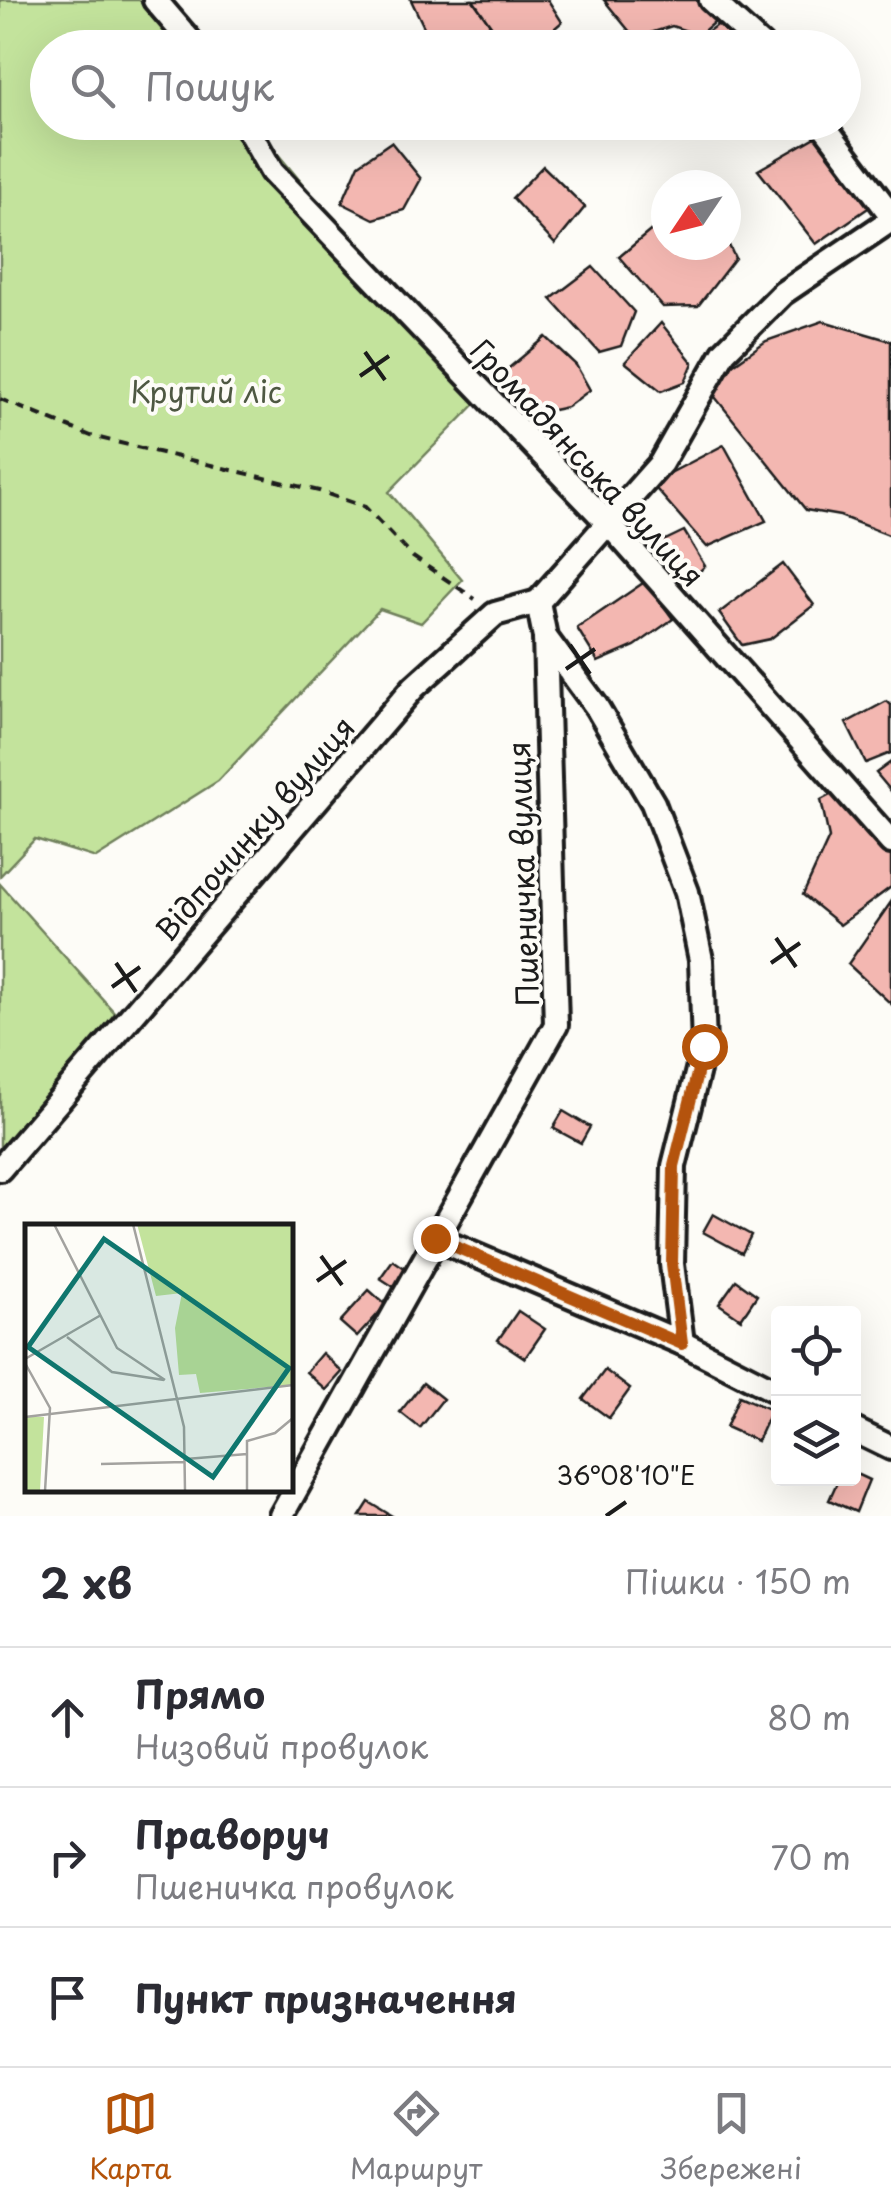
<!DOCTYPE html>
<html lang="uk">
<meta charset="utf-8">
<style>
body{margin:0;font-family:"Playpen Sans",sans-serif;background:#f2f2f3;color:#2b2b33}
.controls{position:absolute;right:30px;bottom:30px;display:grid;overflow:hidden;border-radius:10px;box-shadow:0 10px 40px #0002}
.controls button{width:90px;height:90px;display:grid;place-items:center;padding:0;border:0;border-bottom:2px solid #e1e1e2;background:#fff;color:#2b2b33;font:50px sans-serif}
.compass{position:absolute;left:651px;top:170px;width:90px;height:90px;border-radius:50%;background:#fff;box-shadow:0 10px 40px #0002;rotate:235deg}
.stop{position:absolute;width:30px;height:30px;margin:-22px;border:8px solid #b45309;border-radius:50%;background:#fff}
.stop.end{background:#b45309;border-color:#fff;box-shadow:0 2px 10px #0008}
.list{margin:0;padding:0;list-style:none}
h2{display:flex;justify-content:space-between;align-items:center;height:130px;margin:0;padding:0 40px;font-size:42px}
h2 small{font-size:32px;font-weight:400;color:#7c7c81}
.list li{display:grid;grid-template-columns:65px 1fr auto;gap:30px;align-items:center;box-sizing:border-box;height:140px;padding:0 40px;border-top:2px solid #e1e1e2}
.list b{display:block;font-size:38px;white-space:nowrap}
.list p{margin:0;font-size:32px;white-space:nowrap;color:#7c7c81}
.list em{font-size:32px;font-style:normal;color:#7c7c81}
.icon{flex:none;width:55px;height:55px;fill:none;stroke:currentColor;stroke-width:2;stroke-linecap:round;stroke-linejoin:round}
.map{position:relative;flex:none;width:891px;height:1516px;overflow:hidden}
.search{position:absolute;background:#fff;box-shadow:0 10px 40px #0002;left:30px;right:30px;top:30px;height:110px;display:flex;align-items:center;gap:25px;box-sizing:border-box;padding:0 35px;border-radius:55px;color:#7c7c81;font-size:38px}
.sheet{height:550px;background:#fff}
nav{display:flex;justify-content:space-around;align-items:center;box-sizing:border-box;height:140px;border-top:2px solid #e1e1e2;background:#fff;font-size:28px;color:#7c7c81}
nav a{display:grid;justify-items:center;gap:5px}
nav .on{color:#b45309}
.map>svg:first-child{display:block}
.green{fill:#c3e39c;stroke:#70805c;stroke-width:2.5}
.building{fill:#f3b7b1;stroke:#1c1c1c;stroke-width:2.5}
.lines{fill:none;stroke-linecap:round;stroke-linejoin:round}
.street-casing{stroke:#1c1c1c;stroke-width:30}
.path{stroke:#1c1c1c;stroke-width:4;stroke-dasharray:10 8;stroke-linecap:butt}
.street{stroke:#fdfcf7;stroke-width:22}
.route{stroke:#b45309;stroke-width:12}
.ticks{fill:none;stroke:#1c1c1c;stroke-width:4}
.labels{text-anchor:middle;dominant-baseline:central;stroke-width:8;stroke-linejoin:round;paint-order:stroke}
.park-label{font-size:30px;fill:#4e5842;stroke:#fdfcf7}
.street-label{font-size:30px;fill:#1c1c1c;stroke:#fdfcf7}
.inset-road{fill:none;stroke:#a3a29f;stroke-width:2.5}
.view{fill:#0f766e;fill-opacity:0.15;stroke:#0f766e;stroke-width:5}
.inset-edge{fill:none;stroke:#1c1c1c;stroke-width:5}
.ticks-label{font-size:25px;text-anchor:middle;fill:#1c1c1c;stroke:#fdfcf7;stroke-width:8;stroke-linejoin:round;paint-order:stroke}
</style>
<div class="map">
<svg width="891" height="1516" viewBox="0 0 891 1516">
<rect width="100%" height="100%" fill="#fdfcf7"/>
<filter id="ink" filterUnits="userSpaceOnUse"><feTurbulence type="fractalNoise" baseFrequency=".01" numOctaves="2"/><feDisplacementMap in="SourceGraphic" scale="20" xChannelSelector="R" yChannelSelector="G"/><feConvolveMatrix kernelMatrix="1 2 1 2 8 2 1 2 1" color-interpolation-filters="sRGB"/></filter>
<g filter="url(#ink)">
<g class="green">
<polygon points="0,0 150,0 190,47 48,48 48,122 252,123 481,398 389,492 462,580 421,623 380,609 218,781 96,858 35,839 0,876"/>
<polygon points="0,884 115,1013 0,1163"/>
</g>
<g class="building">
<polygon points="411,0 473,0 494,30 459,48 434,48"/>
<polygon points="473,0 548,0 562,22 534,46 506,47"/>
<polygon points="604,0 708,0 720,17 699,35 672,26 635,38"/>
<polygon points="723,20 756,48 686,48"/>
<polygon points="821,134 874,204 816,244 758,170"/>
<polygon points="391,142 421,179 404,210 374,219 342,203 359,164"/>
<polygon points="543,166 585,207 555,244 512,198"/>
<polygon points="666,218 666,245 726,245 726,239 735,258 698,306 663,307 619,257"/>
<polygon points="593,267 634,312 621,346 599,352 551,299"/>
<polygon points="823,321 891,341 891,536 840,516 806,510 715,397 718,375 766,341"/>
<polygon points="661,323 693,363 685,382 661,391 625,362"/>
<polygon points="546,337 576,365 590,390 567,407 534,414 503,373"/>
<polygon points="724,445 766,521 707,547 651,483"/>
<polygon points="684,531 705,566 693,578 676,581 651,547"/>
<polygon points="783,564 814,605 770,639 742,645 719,613"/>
<polygon points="646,581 673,619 635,646 598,662 577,628"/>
<polygon points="887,701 891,705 891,753 866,763 846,723"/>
<polygon points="891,762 891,791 876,773"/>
<polygon points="838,791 891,850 891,887 840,925 803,895 829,838 821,800"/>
<polygon points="891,902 891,1004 848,964"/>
<polygon points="563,1111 590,1127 581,1143 553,1128"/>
<polygon points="713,1214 751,1235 742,1253 703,1232"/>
<polygon points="393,1260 409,1271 397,1289 380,1278"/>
<polygon points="736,1280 757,1295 741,1319 719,1304"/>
<polygon points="369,1290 386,1305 357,1337 340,1322"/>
<polygon points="518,1311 545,1329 525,1358 498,1340"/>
<polygon points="322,1353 342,1372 326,1390 306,1372"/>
<polygon points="605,1370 630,1389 609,1418 583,1399"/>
<polygon points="423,1383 443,1399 420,1428 400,1412"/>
<polygon points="739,1396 771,1410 757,1441 726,1427"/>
<polygon points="854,1473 869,1480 856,1512 829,1500 839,1478 854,1478"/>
<polygon points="369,1502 392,1516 360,1516"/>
</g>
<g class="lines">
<g class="street-casing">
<g id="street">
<polyline points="155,0 196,48"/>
<polyline points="711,0 764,48"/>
<polyline points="244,122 272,172 608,523 891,842"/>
<polyline points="821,122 891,215"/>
<polyline points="538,602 545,637 596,706 653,803 687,892 701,960 704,1046 674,1166 672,1264 682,1343"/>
<polyline points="538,602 661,463 724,352 783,293 891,220"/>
<polyline points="0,1169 414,687 495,614 538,602"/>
<polyline points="435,1238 682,1343 778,1392"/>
<polyline points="854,1430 891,1448"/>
<polyline points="281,1516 556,1025 545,637"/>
</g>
</g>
<polyline class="path" points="0,399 91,436 319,491 365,507 413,557 475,599"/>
<use href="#street" class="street"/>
</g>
</g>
<g class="lines" filter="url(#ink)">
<polyline class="route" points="435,1238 682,1344 672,1264 674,1166 704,1046"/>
</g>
<path class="ticks" d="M365 352 385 380M360 376 389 356M570 645 590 674M566 669 595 649M776 938 796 967M116 963 136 992M771 963 800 943M112 987 140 967M321 1256 342 1285M317 1281 346 1261M606 1516 626 1502"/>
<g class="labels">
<g class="park-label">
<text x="206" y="390">Крутий ліс</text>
</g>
<g class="street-label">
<text transform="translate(588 462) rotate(47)">Громадянська вулиця</text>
<text transform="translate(254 828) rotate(-49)">Відпочинку вулиця</text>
<text transform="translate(522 874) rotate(-92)">Пшеничка вулиця</text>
</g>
</g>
<g transform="translate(25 1224)">
<rect width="268" height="268" fill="#fdfcf7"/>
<path d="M112 0H267V161L175 169 171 150 154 151 150 104 157 69 131 72ZM0 192 19 193 15 267H0Z" fill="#c3e39c"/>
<path class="inset-road" d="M29 0 92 124 140 156M108 0 159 203 160 267M42 113 87 148 139 156M0 135 76 91M0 139 25 184 20 267M0 193 268 161M161 235 222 230M76 240 160 238M222 267V217L250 209 268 194"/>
<path class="view" d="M79 15 264 144 188 253 3 123Z"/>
<rect width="268" height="268" class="inset-edge"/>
</g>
<g class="ticks-label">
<text x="626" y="1485">36°08'10"E</text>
</g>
</svg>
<div class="controls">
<button><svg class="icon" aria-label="locate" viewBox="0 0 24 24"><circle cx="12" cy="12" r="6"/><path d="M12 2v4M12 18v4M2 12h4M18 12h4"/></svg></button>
<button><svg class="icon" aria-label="layers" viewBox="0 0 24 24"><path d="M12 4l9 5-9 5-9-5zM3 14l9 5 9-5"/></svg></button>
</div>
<svg class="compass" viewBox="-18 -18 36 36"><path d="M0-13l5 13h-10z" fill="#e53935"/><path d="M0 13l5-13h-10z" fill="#7c7c81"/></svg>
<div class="stop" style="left:704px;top:1046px"></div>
<div class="stop end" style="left:435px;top:1238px"></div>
<div class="search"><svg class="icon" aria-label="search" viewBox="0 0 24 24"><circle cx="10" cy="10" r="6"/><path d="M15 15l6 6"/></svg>Пошук</div>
</div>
<section class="sheet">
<h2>2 хв<small>Пішки · 150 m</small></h2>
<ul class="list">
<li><svg class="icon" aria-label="ahead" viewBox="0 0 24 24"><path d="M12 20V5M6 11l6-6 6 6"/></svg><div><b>Прямо</b><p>Низовий провулок</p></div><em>80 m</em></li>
<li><svg class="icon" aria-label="right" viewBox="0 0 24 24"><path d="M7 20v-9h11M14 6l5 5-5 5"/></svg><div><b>Праворуч</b><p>Пшеничка провулок</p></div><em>70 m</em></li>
<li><svg class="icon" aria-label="arrive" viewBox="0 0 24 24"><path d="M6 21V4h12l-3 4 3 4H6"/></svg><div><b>Пункт призначення</b></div></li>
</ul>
</section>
<nav>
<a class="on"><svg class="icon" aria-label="map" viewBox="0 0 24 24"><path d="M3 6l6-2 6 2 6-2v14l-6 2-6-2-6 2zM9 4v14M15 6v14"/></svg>Карта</a>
<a><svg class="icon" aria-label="directions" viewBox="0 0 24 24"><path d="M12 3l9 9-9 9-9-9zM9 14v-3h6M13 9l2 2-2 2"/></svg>Маршрут</a>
<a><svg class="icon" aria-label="saved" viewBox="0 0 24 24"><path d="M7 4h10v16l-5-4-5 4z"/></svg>Збережені</a>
</nav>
